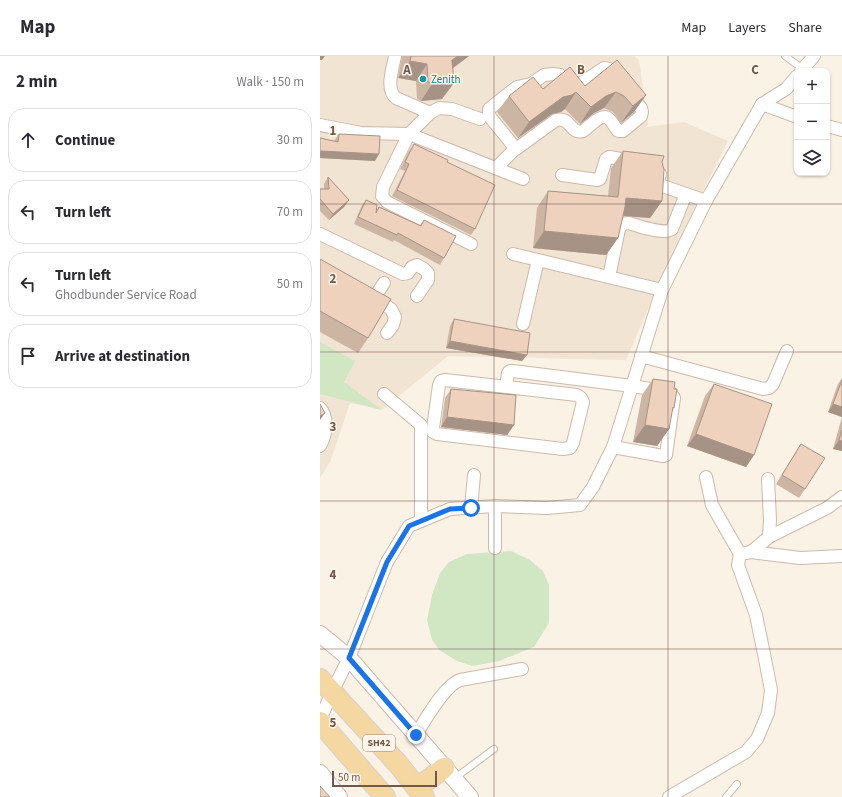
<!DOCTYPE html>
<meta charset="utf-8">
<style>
body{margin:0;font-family:"Source Sans 3",sans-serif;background:#f2f2f3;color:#2b2b33}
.controls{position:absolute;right:12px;top:12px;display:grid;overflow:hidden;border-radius:8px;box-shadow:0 1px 3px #0004}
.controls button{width:36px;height:36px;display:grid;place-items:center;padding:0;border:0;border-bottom:1px solid #e1e1e2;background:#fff;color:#2b2b33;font:20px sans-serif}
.scale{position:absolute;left:12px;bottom:10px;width:105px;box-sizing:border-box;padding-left:4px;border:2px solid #715a4c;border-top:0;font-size:11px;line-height:14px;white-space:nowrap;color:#715a4c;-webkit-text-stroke:3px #fef6ea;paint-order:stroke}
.stop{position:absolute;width:12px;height:12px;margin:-9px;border:3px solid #1a73e8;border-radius:50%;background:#fff}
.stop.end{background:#1a73e8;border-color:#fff;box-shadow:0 1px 4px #0008}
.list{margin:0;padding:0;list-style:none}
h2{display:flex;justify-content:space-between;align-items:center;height:52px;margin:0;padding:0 16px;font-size:17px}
h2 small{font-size:13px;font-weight:400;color:#7c7c81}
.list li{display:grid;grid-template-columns:26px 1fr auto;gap:12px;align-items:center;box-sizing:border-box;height:64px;margin:0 8px 8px;padding:0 8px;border:1px solid #e1e1e2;border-radius:16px}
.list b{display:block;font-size:15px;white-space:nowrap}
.list p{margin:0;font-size:13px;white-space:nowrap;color:#7c7c81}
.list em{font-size:13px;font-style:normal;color:#7c7c81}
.icon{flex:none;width:22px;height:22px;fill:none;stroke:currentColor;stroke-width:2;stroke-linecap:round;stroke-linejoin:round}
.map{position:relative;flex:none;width:522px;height:741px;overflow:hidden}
header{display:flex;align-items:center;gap:24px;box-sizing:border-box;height:56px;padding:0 20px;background:#fff;border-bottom:1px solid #e1e1e2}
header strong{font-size:19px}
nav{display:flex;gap:22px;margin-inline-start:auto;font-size:14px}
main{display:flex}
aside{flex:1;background:#fff}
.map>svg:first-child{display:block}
.residential{fill:#f1e4d3}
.green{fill:#d1e7c4}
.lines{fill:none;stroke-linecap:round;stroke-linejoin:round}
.service-casing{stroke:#cbbaab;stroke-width:8}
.minor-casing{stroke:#cbbaab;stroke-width:14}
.tertiary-casing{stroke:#cbbaab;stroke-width:18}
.primary-casing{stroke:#d7d1cd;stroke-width:22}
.service{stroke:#fff;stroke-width:6}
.minor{stroke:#fff;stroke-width:12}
.tertiary{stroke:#fff;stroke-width:16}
.primary{stroke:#f4d7a1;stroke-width:20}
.wall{fill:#cdb5a3}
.shaded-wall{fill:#a79385}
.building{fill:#eed2be;stroke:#a79385}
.route{stroke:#1a73e8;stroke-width:5}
.grid{fill:none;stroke:#715a4c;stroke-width:1;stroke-opacity:0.55}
.culture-dot{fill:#0f9aa8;stroke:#fef6ea;stroke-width:1.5}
.labels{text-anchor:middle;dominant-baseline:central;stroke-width:3;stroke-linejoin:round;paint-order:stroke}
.shield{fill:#fef6ea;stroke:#9b897b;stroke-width:1}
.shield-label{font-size:10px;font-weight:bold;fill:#715a4c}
.culture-label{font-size:11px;fill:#0d838f;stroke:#fef6ea;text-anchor:start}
.grid-label{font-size:13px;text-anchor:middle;font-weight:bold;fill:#715a4c;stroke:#fef6ea;stroke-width:3;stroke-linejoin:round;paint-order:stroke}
</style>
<header>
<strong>Map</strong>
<nav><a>Map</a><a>Layers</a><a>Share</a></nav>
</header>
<main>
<aside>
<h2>2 min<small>Walk · 150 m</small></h2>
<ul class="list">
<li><svg class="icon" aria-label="ahead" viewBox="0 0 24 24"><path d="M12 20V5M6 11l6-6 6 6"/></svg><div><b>Continue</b></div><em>30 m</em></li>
<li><svg class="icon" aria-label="left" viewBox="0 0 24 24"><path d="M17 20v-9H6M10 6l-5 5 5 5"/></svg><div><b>Turn left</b></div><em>70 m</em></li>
<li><svg class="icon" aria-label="left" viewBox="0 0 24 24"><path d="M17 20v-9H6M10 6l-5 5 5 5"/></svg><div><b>Turn left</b><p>Ghodbunder Service Road</p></div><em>50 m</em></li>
<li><svg class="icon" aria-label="arrive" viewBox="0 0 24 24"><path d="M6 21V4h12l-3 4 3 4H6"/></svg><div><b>Arrive at destination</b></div></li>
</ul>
</aside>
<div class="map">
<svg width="522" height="741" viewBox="0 0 522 741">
<rect width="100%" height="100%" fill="#faf2e4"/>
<polygon class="residential" points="0,0 314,0 319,4 328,68 326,71 364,66 408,85 354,193 306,304 128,300 62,354 30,347 10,406 0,422"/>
<g class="green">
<polygon points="0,286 35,305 24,326 62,354 0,338"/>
<polygon points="191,495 210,504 223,515 229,529 229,567 214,591 179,605 153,610 137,605 119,594 112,584 107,564 112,539 120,517 129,506 147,498"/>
</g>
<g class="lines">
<g class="service-casing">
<g id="service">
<polyline points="465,0 483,13"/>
<polyline points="135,722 174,693"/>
<polyline points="406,741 417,728"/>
</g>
</g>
<g class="minor-casing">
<g id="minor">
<path d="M75 0C73 12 65 33 76 42L110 57"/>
<polyline points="481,15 494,0"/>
<polyline points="442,48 477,61"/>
<polyline points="0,69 41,77 89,78 203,123"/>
<polyline points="507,70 522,74"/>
<path d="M176 112 193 95 196 93 236 64C251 60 250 79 263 75 269 71 281 57 288 62 292 65 295 71 298 75H303L321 60 322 56 321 52 289 13 284 12 257 30H253L240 19 233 18 224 19 211 28 197 31 169 53V58L170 61 196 93"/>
<polyline points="340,118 338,124 340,129 386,145"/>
<polyline points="242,119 277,124 280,123 286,103 289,101 313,105"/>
<polyline points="0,178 83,218 88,217 92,211 97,209 104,213 108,217 108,224 97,240"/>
<polyline points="151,188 67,146 62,140 63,131 89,78 110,57 119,52 132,53 160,63"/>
<polyline points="193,198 342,234"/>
<path d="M289 221 299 173C302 168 304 167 309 167 318 170 345 179 352 173L366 138"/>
<polyline points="53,241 71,253 75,261 73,269 67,277"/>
<polyline points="54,242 64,227"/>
<polyline points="203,268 218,204"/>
<polyline points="321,300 443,333 449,332 453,328 467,295"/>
<polygon points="125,324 257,339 261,342 263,346 253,387 250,392 243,393 117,378 113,376 113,372 119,329 121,325"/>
<polyline points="186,331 188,317 190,315 193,315 312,330 350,336 354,342 346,399 343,400 293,391"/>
<polyline points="64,338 101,369 101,465"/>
<path d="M0 352C9 362 6 379 0 390"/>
<polyline points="386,421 392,449 420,498"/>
<polyline points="448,423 450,464 449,481"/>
<polyline points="175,450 175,492"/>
<polyline points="151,452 154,419"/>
<polyline points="431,496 449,481 507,452 522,441"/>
<polyline points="0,664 12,636 29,602 67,506 89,470 130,453 175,450 227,452 260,449 273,431 293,391 342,234 386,145 442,48 466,33 477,20"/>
<path d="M96 679C105 664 124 630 140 624L202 613"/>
<polyline points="349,741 426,696 437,683 448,657 451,634 445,603 436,559 418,509 420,498 431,496 480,502 522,500"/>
</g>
</g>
<g class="tertiary-casing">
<g id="tertiary">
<polyline points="0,578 29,602 150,741"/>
<polyline points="0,717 19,741"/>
</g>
</g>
<g class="primary-casing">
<g id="primary">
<polyline points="0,623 78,708 104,741"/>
<polyline points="0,666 65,741"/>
<polyline points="97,732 124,712"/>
</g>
</g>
<use href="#service" class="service"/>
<use href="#minor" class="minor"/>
<use href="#tertiary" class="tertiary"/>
<use href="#primary" class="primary"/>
</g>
<g class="wall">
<polygon points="82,0 149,0 133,12 122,43 101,45 97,43 96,25 78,22"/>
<polygon points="265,30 326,39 314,56 301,67 293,56 284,52 274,57 260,68 245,53 241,56 232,58 198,82 177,56 189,40 223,33"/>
<polygon points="19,78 55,105 0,102 0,82 14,85"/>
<polygon points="94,88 127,106 155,173 151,179 72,140 85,115 80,113 89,95"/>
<polygon points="303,95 342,106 342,145 330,162 303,160 298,182 286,199 213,192 217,152 228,135 288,140 291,112"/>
<polygon points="8,121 29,144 24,151 9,164 0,155 0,133 4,133 4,128"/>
<polygon points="46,144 56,155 59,151 100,169 104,164 124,202 120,209 74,184 73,186 34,168 41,151"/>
<polygon points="0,203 48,282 38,297 0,276"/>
<polygon points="134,263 207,299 202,305 126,292 130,270"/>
<polygon points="522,322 522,395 513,393 522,361 508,356 518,328"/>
<polygon points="333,323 354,333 354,352 352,355 349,373 337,390 313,386 322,339"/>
<polygon points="394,328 434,399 426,411 367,390 385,340"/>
<polygon points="131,333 194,369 187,379 121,371 125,342"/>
<polygon points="481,388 485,433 479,442 456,428 475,397"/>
</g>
<g class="shaded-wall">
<polygon points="0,0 5,0 2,4 0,4"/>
<polygon points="138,0 149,0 121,21 132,4"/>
<polygon points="90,5 107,8 96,25 78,22"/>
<polygon points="134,27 122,43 101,45 112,28"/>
<polygon points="256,36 245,53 241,56 232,58 198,82 209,66 243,41"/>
<polygon points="296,36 284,52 274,57 260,68 271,51 286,40"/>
<polygon points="326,39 314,56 301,67 313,50"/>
<polygon points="1,95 59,98 55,105 0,102 0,96"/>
<polygon points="306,142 342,145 330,162 294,159"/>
<polygon points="29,144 24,151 9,164 13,158"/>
<polygon points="224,175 298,182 286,199 213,192"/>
<polygon points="130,285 207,299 202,305 126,292"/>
<polygon points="513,348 522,351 522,361 508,356"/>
<polygon points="5,357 0,364 0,360"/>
<polygon points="127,361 194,369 187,379 121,371"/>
<polygon points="325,369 349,373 337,390 313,386"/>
<polygon points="376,378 434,399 426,411 367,390"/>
<polygon points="519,384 522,385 522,395 513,393"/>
</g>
<g class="building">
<polygon points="91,0 138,0 132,4 134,27 112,28 108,26 107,8 90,5"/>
<polygon points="297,4 326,39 313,50 304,40 296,36 286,40 271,51 256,36 252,39 243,41 209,66 189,40 213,21 223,33 250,11 265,30"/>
<polygon points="19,78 60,80 59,98 1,95 0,98 0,82 18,86"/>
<polygon points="94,88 128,104 127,106 175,129 155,173 77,134 89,108 85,106"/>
<polygon points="303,95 344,100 342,106 344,114 342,145 306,142 305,151 298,182 224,175 228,135 298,141"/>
<polygon points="8,121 29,144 13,158 0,143 0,133 9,133"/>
<polygon points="46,144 57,149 56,157 59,151 101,170 104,164 136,180 124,202 78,177 77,179 38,161"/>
<polygon points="0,203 71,243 48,282 0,255"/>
<polygon points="134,263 210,277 207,299 130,285"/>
<polygon points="333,323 355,326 354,333 357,333 354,352 353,351 349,373 325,369"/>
<polygon points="522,324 522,351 513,348"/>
<polygon points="394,328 452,348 434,399 376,378"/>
<polygon points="131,333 196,339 194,369 127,361"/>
<polygon points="0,348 5,357 0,360"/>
<polygon points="522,374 522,385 519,384"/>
<polygon points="481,388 505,402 485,433 462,419"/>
<polygon points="0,730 10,741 0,741"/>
</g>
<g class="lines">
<polyline class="route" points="96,679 29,602 67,506 89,470 130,453 151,452"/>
</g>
<path class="grid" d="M174 0V741M348 0V741M0 148H522M0 296H522M0 445H522M0 593H522"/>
<circle class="culture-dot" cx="103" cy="23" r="4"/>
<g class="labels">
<rect class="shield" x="43" y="679" width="32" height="16" rx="3"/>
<g class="shield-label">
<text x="59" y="687">SH42</text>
</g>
<g class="culture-label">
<text x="111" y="23">Zenith</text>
</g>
</g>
<g class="grid-label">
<text x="87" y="18">A</text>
<text x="261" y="18">B</text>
<text x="435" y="18">C</text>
<text x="13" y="79">1</text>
<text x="13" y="227">2</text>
<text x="13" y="375">3</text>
<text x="13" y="523">4</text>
<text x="13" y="671">5</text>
</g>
</svg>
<div class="controls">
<button>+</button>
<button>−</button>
<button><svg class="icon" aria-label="layers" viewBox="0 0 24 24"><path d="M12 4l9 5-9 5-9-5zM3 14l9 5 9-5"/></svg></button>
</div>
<div class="scale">50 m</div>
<div class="stop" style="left:151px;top:452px"></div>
<div class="stop end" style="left:96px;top:679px"></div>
</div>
</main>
